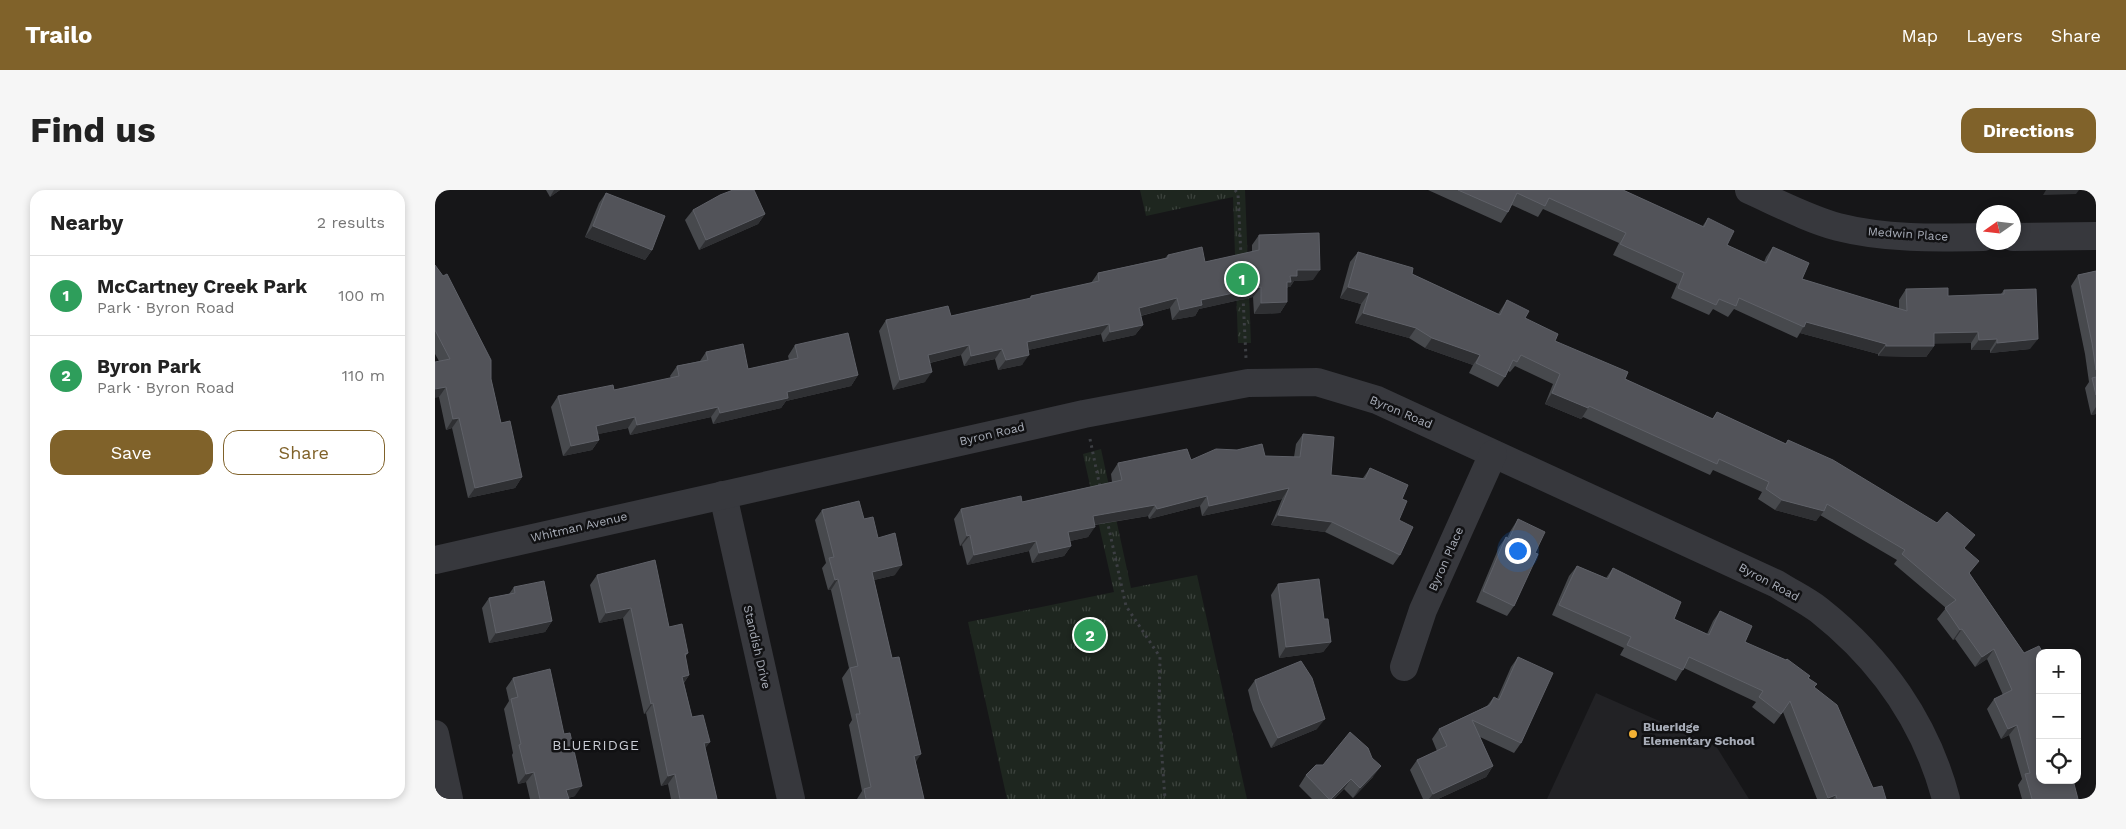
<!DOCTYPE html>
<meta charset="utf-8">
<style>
body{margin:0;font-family:"Work Sans",sans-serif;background:#f6f6f6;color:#222}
.controls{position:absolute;right:15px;bottom:15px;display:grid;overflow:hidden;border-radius:10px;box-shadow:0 2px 8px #0003}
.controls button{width:45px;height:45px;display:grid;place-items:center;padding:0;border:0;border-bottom:1px solid #e0e0e0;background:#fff;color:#222;font:25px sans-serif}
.compass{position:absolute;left:1541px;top:15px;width:45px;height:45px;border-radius:50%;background:#fff;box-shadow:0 2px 8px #0003;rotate:256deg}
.you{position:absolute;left:1082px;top:360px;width:18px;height:18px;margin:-12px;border:4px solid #fff;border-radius:50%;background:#1a73e8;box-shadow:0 0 0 8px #1a73e833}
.badge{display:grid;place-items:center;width:32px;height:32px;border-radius:50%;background:#80622a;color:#fff;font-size:16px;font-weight:700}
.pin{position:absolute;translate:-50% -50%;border:2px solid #fff;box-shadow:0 1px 5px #0006}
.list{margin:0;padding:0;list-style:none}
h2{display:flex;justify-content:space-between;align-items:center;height:65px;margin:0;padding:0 20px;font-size:21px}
h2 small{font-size:16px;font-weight:400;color:#767676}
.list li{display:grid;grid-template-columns:32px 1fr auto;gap:15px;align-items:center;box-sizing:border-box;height:80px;padding:0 20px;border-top:1px solid #e0e0e0}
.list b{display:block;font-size:19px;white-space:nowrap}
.list p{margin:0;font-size:16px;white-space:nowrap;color:#767676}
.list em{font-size:16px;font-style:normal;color:#767676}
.actions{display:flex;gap:10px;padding:15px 20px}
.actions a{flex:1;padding:11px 0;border:1px solid #80622a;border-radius:15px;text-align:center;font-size:18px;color:#80622a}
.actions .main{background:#80622a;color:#fff}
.icon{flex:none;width:28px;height:28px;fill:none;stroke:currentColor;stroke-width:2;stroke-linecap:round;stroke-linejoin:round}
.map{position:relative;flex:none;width:1661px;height:609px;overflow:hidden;border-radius:15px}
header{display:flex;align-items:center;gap:30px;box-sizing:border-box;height:70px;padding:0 25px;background:#80622a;color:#fff}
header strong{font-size:24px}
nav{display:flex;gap:28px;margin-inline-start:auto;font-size:18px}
.intro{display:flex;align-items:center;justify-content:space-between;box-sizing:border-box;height:120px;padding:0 30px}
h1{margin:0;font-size:35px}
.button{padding:12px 22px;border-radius:15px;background:#80622a;color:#fff;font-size:18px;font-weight:700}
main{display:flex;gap:30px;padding:0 30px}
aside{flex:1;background:#fff;border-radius:15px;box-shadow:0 2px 8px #0003}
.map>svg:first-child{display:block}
.built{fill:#222225}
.park{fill:url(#park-tufts)}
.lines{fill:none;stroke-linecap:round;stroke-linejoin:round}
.path{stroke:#3d3f44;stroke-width:3;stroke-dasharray:2.5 4;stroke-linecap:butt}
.minor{stroke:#37383d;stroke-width:28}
.wall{fill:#47494d}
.shaded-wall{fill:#2f3033}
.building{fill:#525359;stroke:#5f6168}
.poi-dot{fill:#f2b134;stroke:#111113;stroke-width:2}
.labels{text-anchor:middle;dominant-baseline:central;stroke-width:5;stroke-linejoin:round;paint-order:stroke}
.street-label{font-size:12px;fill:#a8adb8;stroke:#111113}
.poi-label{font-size:12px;font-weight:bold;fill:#a8adb8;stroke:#111113;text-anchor:start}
.neighbourhood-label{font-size:14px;letter-spacing:1px;fill:#c9ccd4;stroke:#111113}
</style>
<header>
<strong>Trailo</strong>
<nav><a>Map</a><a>Layers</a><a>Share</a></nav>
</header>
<div class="intro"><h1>Find us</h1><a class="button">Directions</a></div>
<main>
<aside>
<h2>Nearby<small>2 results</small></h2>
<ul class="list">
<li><span class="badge" style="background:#2e9e5b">1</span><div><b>McCartney Creek Park</b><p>Park · Byron Road</p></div><em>100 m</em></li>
<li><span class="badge" style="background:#2e9e5b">2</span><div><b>Byron Park</b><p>Park · Byron Road</p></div><em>110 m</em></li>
</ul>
<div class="actions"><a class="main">Save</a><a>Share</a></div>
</aside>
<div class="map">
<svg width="1661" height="609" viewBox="0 0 1661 609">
<defs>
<pattern id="park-tufts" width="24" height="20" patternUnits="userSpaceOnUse" patternTransform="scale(1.25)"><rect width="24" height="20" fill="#1e261f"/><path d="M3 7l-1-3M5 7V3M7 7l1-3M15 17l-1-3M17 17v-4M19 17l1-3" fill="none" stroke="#3c433d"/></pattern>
</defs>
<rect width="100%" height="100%" fill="#161618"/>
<polygon class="built" points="1161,503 1281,556 1314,609 1112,609"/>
<g class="park">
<polygon points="705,0 810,0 816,153 803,153 798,7 711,26"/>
<polygon points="666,259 696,398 762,385 812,609 572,609 533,432 679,402 648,264"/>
</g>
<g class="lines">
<g class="path">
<polyline points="800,0 803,4 806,66"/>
<polyline points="808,107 811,168"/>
<polyline points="655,249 665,297"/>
<polyline points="672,330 691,416 725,467 724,525 730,609"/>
</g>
<g class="minor">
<path d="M1314 0C1343 13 1373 29 1403 37 1450 49 1500 48 1548 47"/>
<polyline points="1578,47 1661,46"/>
<polyline points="288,305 356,609"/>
<path d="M0 370 649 224 813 193 882 192 942 210 1342 394C1356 403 1371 410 1384 420 1446 469 1491 533 1511 609"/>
<polyline points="969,477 988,420 1058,264"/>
<polyline points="0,544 14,609"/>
</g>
</g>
<g class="wall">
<polygon points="111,0 125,0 115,7"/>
<polygon points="993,0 1188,0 1267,37 1273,28 1292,55 1329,72 1331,67 1338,57 1367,89 1464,119 1464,110 1471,99 1513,106 1566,104 1569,100 1595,159 1555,163 1555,160 1536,160 1536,153 1499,153 1499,156 1491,167 1443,166 1443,164 1365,143 1362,148 1299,119 1293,127 1278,119 1274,125 1236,108 1242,94 1178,65 1184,53 1108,19 1103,27 1077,15 1073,22 1066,33"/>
<polygon points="171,3 217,60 210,70 150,47 164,13"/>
<polygon points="258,20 330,24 323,34 264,60 250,30"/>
<polygon points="824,45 878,90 859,91 855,97 853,97 852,98 852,112 845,123 819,124 818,107 764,119 760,126 737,130 735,118 706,126 708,135 700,145 668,152 666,144 593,160 587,175 563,180 560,169 529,176 526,165 495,173 490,192 458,200 444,141 451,130 516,126 594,109 596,106 656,93 663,83 730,68 733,65 770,72 817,62 817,55"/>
<polygon points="923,62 977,84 1063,124 1072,110 1090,128 1120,151 1190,189 1277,229 1282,222 1351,254 1353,250 1530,358 1535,384 1589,463 1605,590 1643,609 1587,609 1583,595 1587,589 1574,545 1566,549 1552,519 1559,509 1568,505 1552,469 1540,477 1520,449 1518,450 1502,429 1511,418 1459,374 1462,370 1385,325 1381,331 1340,320 1323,309 1327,302 1278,280 1275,285 1148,227 1146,229 1110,214 1118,194 1080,176 1075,182 1073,181 1070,187 1063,197 1034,183 1038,175 990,158 974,148 920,133 926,114 905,108 915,72"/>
<polygon points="0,75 56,189 66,233 87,287 80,298 33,308 17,238 11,240 4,207 4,171 0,164"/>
<polygon points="1661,81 1661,224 1656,225 1650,198 1654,192 1650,164 1636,96 1643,85"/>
<polygon points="360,155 423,185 416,196 351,211 346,218 278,234 276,227 195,245 193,238 163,244 164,250 157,260 128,266 116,217 123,206 179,200 236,188 235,186 242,176 265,171 271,162 313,179 354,170 353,166"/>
<polygon points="868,244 896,285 928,288 935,278 967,309 964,330 965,365 958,375 890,342 836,335 847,309 767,326 765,316 714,329 713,326 660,335 653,347 635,351 636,356 629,366 597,373 594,361 532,375 527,355 525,356 519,329 526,319 587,312 677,292 676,284 683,273 830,266 859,267 861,254"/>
<polygon points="387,320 429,329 443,348 460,385 439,390 489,609 422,609 427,601 414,535 417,530 407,488 414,478 396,400 393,400 387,378 391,373 380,330"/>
<polygon points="1083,329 1100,363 1079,416 1072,426 1041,412 1064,357 1071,347 1072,348 1076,340"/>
<polygon points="1142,376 1171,388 1178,378 1239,429 1272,444 1278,431 1285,421 1310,452 1374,488 1438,598 1451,609 1382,609 1348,522 1339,534 1317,517 1321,512 1249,478 1241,491 1185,465 1189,458 1117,425 1134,386"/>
<polygon points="162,385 234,437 253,463 250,467 254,485 249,493 257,527 275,552 270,558 282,609 236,609 233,594 226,596 211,523 209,524 188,428 164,433 155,395"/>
<polygon points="843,394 889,429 896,452 888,462 844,468 836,405"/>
<polygon points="79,397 117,431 110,442 54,453 47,418 54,408 74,404"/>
<polygon points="1083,467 1086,553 1079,563 1045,547 1058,576 1051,587 1003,609 988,609 975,580 982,570 1002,561 997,549 1004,539 1052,516 1059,507 1062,509 1076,477"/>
<polygon points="78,488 140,606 133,608 134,609 95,609 91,592 83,594 77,565 78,563 69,519 74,511 71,498"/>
<polygon points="820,490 882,539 836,558 818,520 813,500"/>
<polygon points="871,585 938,587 918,608 909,599 899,609 877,609 864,596"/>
</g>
<g class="shaded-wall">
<polygon points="119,0 125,0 115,7"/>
<polygon points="1611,0 1644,0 1641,4 1608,5"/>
<polygon points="330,24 323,34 264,60 271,50"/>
<polygon points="158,36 217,60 210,70 150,47"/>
<polygon points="862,80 885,80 878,90 859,91 855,97 853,97 849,102 844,103 855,86"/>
<polygon points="826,97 818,107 764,119 760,126 737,130 745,120 766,110"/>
<polygon points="913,97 934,103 926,114 905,108"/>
<polygon points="742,108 735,118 697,128 704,118"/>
<polygon points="852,112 845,123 819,124 826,113"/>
<polygon points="928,123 981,138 974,148 920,133"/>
<polygon points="1371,132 1451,154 1443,164 1365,143"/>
<polygon points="674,134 666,144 584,162 592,152"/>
<polygon points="708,135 700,145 668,152 675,142"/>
<polygon points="1543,142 1536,153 1492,154 1499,143"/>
<polygon points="997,148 1045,165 1038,175 990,158"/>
<polygon points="1562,149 1555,160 1536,160 1544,150"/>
<polygon points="1603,149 1595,159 1555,163 1562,153"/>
<polygon points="534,155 526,165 486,175 493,165"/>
<polygon points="1451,156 1499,156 1491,167 1443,166"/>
<polygon points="567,159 560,169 529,176 536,166"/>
<polygon points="594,165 587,175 563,180 571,170"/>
<polygon points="497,182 490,192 458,200 465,190"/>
<polygon points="423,185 416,196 351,211 346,218 278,234 285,223 352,202"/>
<polygon points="11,197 4,207 0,208 0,199"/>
<polygon points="1117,203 1153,218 1146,229 1110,214"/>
<polygon points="283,217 276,227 195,245 202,235"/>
<polygon points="1661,217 1661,224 1656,225"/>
<polygon points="200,227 193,238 154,246 161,236"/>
<polygon points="24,228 17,238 11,240 18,229"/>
<polygon points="164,250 157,260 128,266 136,256"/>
<polygon points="87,287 80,298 33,308 40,298"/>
<polygon points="854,298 847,309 767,326 774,316"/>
<polygon points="772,306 765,316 714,329 722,319"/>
<polygon points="1347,310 1389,321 1381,331 1340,320"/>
<polygon points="720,315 713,326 650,336 658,326"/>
<polygon points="843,325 897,332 890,342 836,335"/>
<polygon points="660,337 653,347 626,353 633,342"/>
<polygon points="535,345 527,355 525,356 532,346"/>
<polygon points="601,351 594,361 532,375 539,365"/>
<polygon points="636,356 629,366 597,373 604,363"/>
<polygon points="467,375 460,385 430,392 437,382"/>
<polygon points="403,389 396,400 393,400 400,390"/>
<polygon points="196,418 188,428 164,433 171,423"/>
<polygon points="117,431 110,442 54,453 61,443"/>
<polygon points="1527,439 1520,449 1518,450 1525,440"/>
<polygon points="896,452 888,462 844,468 851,457"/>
<polygon points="1559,459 1552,469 1540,477 1547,467"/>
<polygon points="254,485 247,495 247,487"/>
<polygon points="218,513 211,523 209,524 216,514"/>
<polygon points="890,529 882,539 836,558 843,548"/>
<polygon points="1582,535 1574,545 1566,549 1573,539"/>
<polygon points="275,552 267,562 269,553"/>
<polygon points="486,564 479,575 479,566"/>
<polygon points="946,576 938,587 918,608 925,598"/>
<polygon points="1058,576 1051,587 1003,609 994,609 998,604"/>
<polygon points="99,582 91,592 83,594 91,584"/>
<polygon points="240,584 233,594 226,596 233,586"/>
<polygon points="916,589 909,599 899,609 896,609"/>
<polygon points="147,596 140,606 128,609 131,600"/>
<polygon points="1401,605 1398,609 1392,609 1393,608"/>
</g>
<g class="building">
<polygon points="298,0 319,0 330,24 271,50 258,20 285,5"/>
<polygon points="1023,0 1188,0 1269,37 1273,28 1299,41 1292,55 1331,73 1338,57 1374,73 1367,89 1472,121 1471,99 1513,98 1513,106 1569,104 1569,100 1601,99 1603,149 1562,153 1562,149 1544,150 1543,142 1499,143 1499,156 1451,156 1451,154 1371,132 1369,137 1304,108 1301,116 1284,109 1281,115 1243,98 1249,83 1185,54 1191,43 1114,8 1110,16 1082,3 1073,22"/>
<polygon points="171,3 230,26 217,60 158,36"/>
<polygon points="884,43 885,80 862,80 862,86 855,86 856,92 852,92 852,112 826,113 826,97 766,110 767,115 745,120 742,108 704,118 708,135 675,142 674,134 592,152 594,165 571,170 567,159 536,166 534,155 493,165 497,182 465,190 451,130 513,116 516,126 596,108 596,106 664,91 663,83 733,68 733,65 767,57 770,72 824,60 824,45"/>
<polygon points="923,62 978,78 977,84 1065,125 1072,110 1094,121 1090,128 1123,144 1120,151 1193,182 1190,189 1278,229 1282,222 1351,254 1353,250 1398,270 1502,333 1512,322 1540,345 1529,358 1544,371 1534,383 1589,463 1604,456 1608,463 1605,463 1605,590 1638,590 1643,609 1597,609 1590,584 1595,583 1582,535 1573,539 1559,509 1577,500 1559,459 1547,467 1527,439 1525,440 1510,418 1521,410 1467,364 1470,360 1392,314 1389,321 1347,310 1331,299 1334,292 1284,269 1282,274 1154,216 1153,218 1117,203 1125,184 1086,165 1082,172 1078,170 1070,187 1041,173 1045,165 997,148 981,138 928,123 934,103 913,97"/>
<polygon points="0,75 8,86 12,84 56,170 56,189 66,233 75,231 87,287 40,298 24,228 18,229 11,197 0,199 0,172 15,169 0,140"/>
<polygon points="1661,81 1661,180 1657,153 1643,85"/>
<polygon points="413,143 423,185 352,202 353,208 285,223 283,217 202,235 200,227 161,236 164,250 136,256 123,206 178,195 179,200 244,186 242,176 273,170 271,162 308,154 313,179 363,168 360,155"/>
<polygon points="1661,187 1661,205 1657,188"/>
<polygon points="868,244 899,247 896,285 930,289 935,278 973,295 967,309 972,311 964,330 978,337 965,365 897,332 843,325 854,298 774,316 772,306 722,319 720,315 658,326 660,337 633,342 636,356 604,363 601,351 539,365 535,345 532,346 526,319 586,306 587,312 687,290 683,273 752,259 756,270 781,259 802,260 827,254 830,266 865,267"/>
<polygon points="424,311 429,329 438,327 443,348 460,343 467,375 437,382 457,468 464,467 486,564 479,566 489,609 431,609 429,599 436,597 421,524 425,524 415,478 423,476 403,389 400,390 394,368 399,367 387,320"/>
<polygon points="1083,329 1110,342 1100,363 1103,364 1079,416 1048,401 1071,347 1074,349"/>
<polygon points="220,370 234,437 247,434 253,463 250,464 254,485 247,487 257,527 268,525 275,552 269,553 282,609 245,609 240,584 233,586 218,513 216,514 196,418 171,423 162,385"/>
<polygon points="1142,376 1173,389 1178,378 1246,412 1239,429 1274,445 1285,421 1317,436 1310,452 1351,470 1352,469 1375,486 1373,488 1382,494 1379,497 1402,515 1438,598 1447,596 1451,609 1402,609 1401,605 1393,608 1355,511 1346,524 1324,507 1328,501 1254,467 1248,480 1192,455 1196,447 1124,415"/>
<polygon points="884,389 889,429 893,429 896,452 851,457 843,394"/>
<polygon points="109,391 117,431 61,443 54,408 80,403 79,397"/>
<polygon points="1083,467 1118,483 1086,553 1037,530 1058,576 998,604 982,570 1012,556 1004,539 1055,515 1059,507 1064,510"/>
<polygon points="866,471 877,488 890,529 843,548 825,509 820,490"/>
<polygon points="115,479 129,544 135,543 147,596 131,600 134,609 105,609 99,582 91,584 84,555 86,554 76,509 83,507 78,488"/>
<polygon points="915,542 933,558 937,568 946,576 925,598 916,589 896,609 894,609 871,585 881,575 888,575"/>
</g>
<circle class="poi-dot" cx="1198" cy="544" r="5"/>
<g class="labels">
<g class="street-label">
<text transform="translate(1473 44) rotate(4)">Medwin Place</text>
<text transform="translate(966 222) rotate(23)">Byron Road</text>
<text transform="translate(557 244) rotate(-13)">Byron Road</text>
<text transform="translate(144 337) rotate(-13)">Whitman Avenue</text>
<text transform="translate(1011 369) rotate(-66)">Byron Place</text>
<text transform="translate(1334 392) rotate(28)">Byron Road</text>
<text transform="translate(322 457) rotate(77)">Standish Drive</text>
</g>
<g class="poi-label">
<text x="1208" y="537">Blueridge<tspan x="1208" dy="14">Elementary School</tspan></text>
</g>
<g class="neighbourhood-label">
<text x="161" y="555">BLUERIDGE</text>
</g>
</g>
</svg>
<div class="controls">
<button>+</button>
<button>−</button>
<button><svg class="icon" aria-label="locate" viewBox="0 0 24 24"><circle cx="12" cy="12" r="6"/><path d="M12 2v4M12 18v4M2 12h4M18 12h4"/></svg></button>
</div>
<svg class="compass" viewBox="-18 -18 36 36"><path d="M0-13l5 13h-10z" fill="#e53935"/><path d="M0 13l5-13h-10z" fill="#767676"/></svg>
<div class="you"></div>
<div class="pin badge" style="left:807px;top:89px;background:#2e9e5b">1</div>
<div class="pin badge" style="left:655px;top:445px;background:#2e9e5b">2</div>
</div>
</main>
